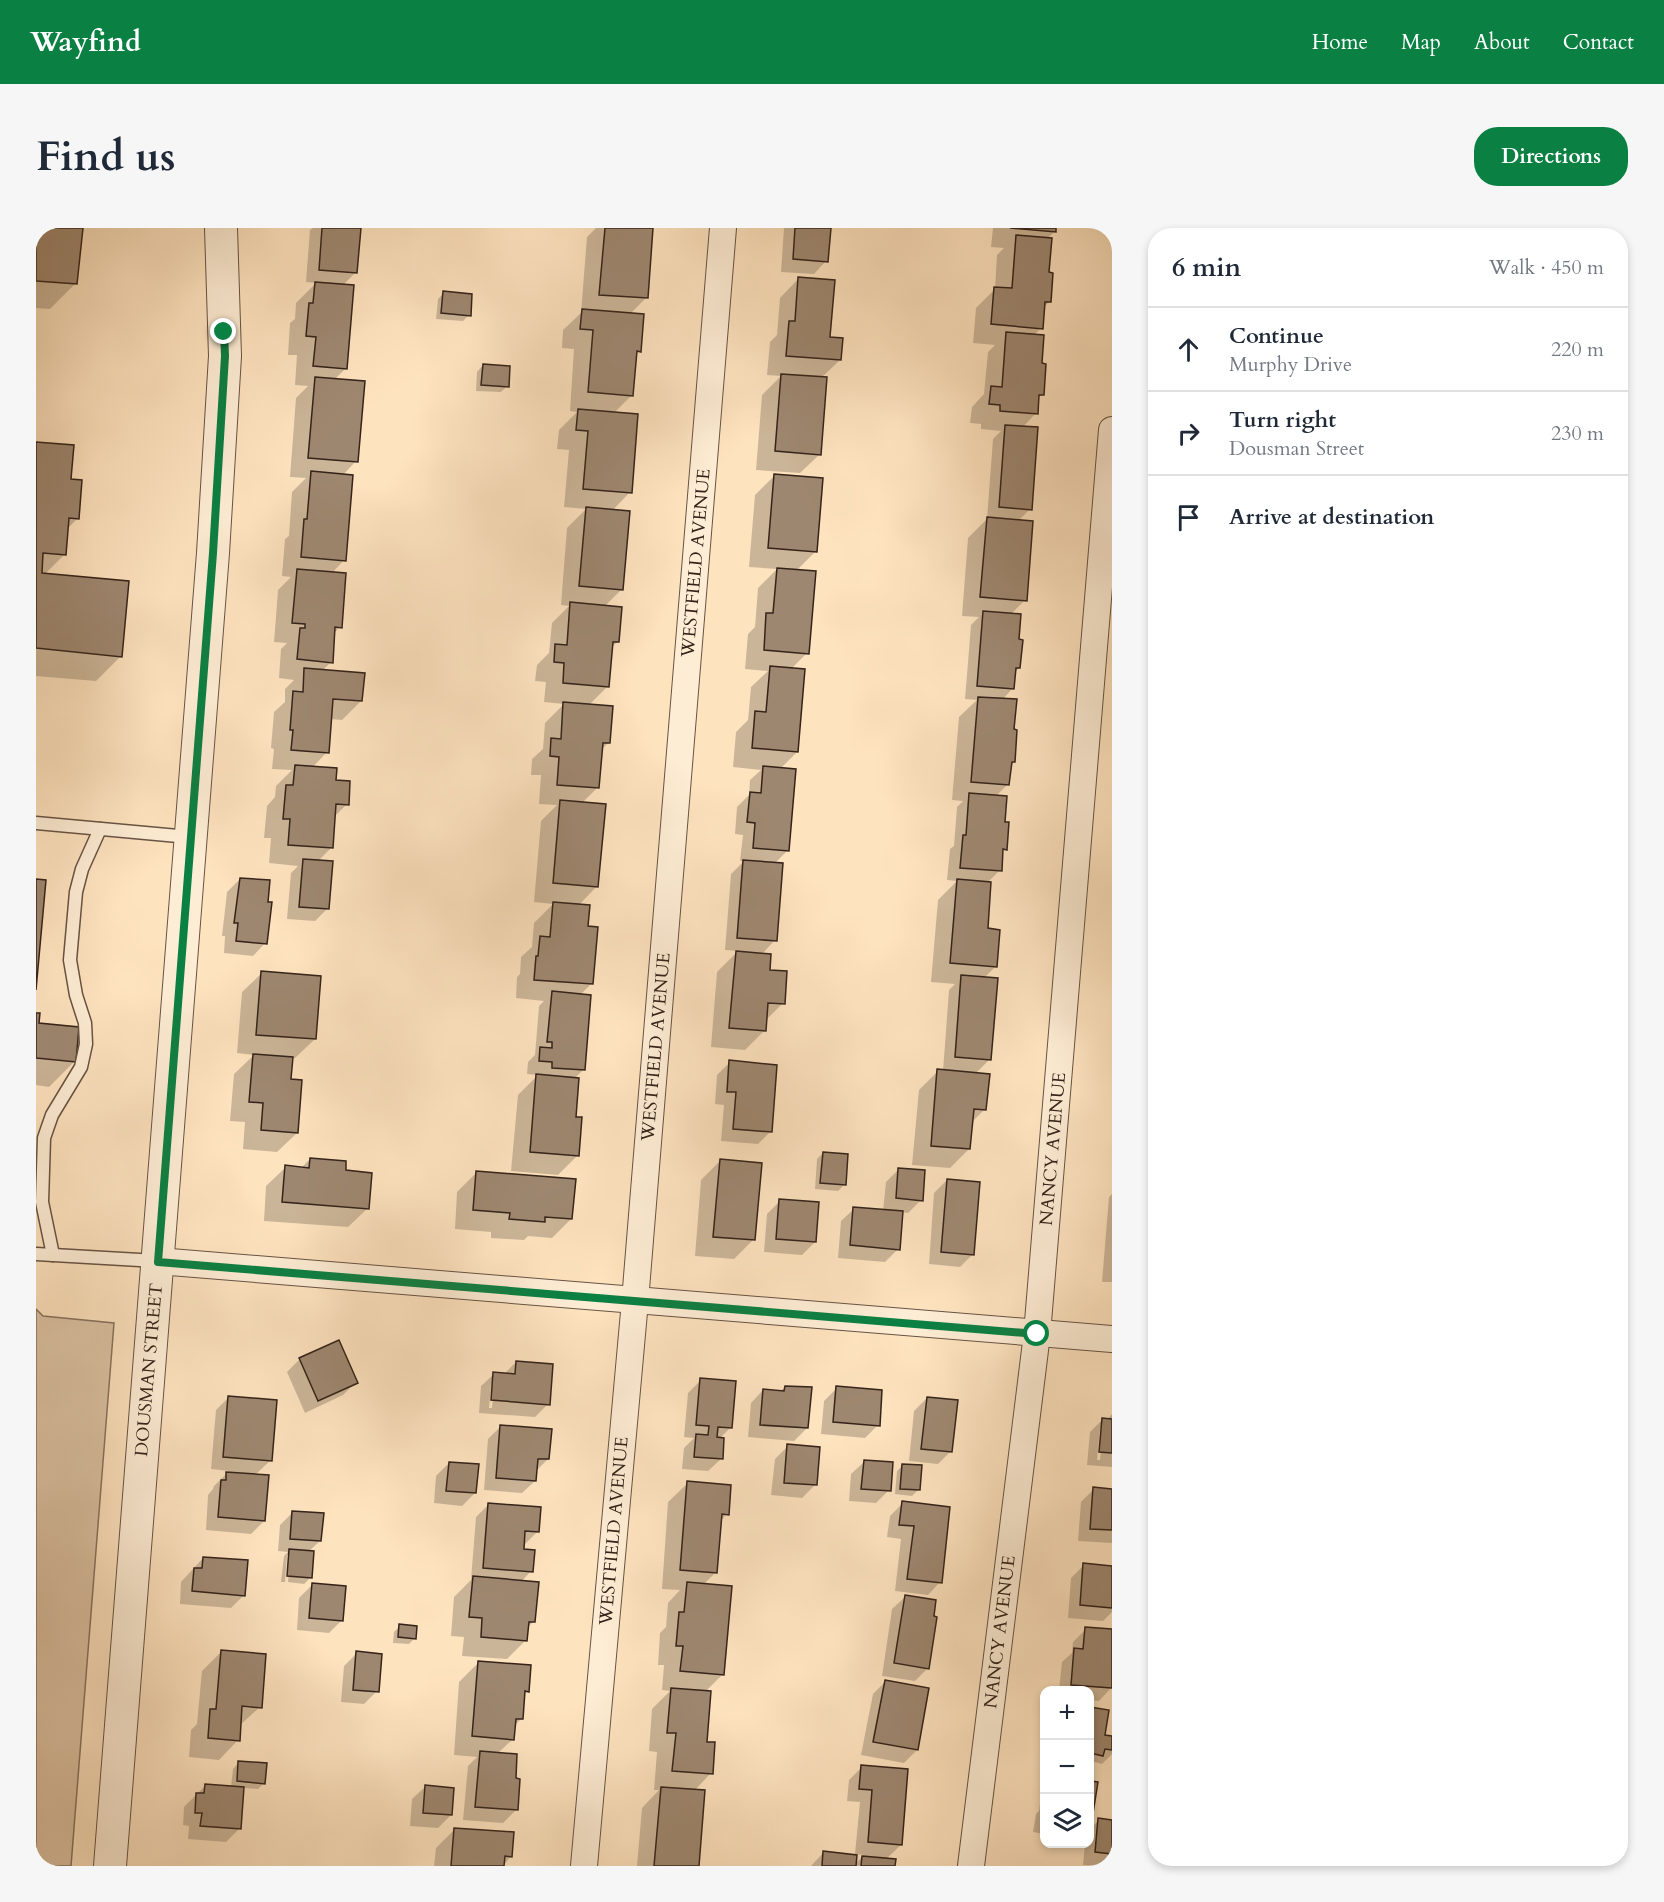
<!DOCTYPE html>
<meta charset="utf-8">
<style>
body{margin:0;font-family:Cardo,serif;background:#f6f6f7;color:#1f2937}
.controls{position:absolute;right:18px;bottom:18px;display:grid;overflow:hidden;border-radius:12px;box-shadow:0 3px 9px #0003}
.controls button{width:54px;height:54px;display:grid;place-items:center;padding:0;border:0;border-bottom:2px solid #e0e1e3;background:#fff;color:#1f2937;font:30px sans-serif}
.stop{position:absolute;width:18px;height:18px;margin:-14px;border:4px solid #0b8043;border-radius:50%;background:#fff}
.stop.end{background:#0b8043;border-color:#fff;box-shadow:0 2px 6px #0008}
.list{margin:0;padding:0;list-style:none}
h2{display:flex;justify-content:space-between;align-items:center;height:78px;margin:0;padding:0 24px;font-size:26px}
h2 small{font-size:20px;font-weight:400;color:#747a83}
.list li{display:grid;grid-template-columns:39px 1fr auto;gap:18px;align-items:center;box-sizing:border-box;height:84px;padding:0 24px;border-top:2px solid #e0e1e3}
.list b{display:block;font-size:22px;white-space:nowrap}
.list p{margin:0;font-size:20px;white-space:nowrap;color:#747a83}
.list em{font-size:20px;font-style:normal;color:#747a83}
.icon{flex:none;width:33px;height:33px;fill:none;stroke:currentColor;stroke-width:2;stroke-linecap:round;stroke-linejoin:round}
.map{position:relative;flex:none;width:1076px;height:1638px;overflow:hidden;border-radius:24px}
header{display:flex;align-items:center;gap:36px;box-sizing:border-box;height:84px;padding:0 30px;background:#0b8043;color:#fff}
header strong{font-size:28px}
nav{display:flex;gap:33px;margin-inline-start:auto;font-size:21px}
.intro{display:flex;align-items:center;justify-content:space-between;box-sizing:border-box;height:144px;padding:0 36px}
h1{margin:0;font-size:42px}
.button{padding:15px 27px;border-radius:24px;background:#0b8043;color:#fff;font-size:21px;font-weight:700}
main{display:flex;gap:36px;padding:0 36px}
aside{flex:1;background:#fff;border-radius:24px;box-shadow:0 3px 9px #0003}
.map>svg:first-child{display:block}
.green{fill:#dcc2a3;stroke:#88725e;stroke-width:1.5}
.shadow{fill:#0003;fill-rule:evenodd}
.building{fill:#9e8770;stroke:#35231a;stroke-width:1.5}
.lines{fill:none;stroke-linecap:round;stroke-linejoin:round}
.service-casing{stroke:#675343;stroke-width:15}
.minor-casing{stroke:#675343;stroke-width:28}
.tertiary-casing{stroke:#675343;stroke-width:34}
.service{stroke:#feedd5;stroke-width:12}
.minor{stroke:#feedd5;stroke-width:26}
.tertiary{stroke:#feedd5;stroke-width:32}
.route{stroke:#0b8043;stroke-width:8}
.labels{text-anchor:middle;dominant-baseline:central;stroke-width:4.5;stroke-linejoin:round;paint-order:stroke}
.street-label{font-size:18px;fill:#35231a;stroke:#feedd5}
</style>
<header>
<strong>Wayfind</strong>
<nav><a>Home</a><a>Map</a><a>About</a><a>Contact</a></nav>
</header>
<div class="intro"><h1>Find us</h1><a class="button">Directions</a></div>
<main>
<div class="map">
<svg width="1076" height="1638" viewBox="0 0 1076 1638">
<rect width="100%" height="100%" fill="#fee3bf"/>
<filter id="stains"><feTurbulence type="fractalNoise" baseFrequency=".00333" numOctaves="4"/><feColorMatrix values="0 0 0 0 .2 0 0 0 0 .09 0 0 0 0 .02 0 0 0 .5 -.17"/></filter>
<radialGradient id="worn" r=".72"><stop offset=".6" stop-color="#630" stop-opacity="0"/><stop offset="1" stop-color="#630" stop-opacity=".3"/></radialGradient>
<polygon class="green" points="0,1081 7,1088 78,1095 35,1638 0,1638"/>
<g class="shadow">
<polygon points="0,0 45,0 39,56 14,81 0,80"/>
<polygon points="277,0 323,0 320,44 306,58 310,140 298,152 320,233 307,247 308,332 296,345 304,399 297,406 295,434 286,443 325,473 306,492 294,491 291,524 276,540 298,554 311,576 298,589 295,620 281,634 292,680 279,693 251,691 255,645 262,638 233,635 235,610 228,610 231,578 239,569 240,558 256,542 236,541 238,521 235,520 238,484 249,474 249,461 258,452 243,450 245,421 251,415 238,414 242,362 255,349 246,348 249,311 253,308 256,264 270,250 254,249 260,170 272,158 259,157 261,127 252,127 254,95 259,91 260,75 280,55 270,54 274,2"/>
<polygon points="560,0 616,0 610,70 593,87 603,123 599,128 596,167 577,186 594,264 576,283 586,361 568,379 582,413 575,420 572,458 552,478 572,515 565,522 561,560 546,575 561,658 542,678 551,699 555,756 544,767 547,842 538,851 542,927 522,947 475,943 482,867 502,847 491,846 492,834 499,827 503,778 508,773 480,770 481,749 484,746 485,729 496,719 498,695 517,676 498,674 505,593 521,577 503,576 505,547 495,547 496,531 507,521 509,495 528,476 508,474 510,454 499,453 501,437 513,425 516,395 533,378 525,377 531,300 550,281 528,279 533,222 521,221 523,202 541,184 534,183 538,121 526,120 527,102 545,85 551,9"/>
<polygon points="748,0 793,0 790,33 778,46 745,44"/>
<polygon points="957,0 1019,0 1019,3 1011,11 1013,74 1007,80 1005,100 998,107 1004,137 1006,166 1001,171 1000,185 986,200 994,281 982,293 989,372 975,386 983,440 978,445 977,460 966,472 977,503 978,533 974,537 972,556 959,569 967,595 969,621 965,625 964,642 951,655 950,702 960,738 947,751 954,831 939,846 949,881 935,895 933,921 914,940 876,937 883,862 902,843 907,843 913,762 919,756 895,754 902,672 921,653 911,652 914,621 918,618 921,579 927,573 916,572 923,489 941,472 929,471 935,397 943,389 926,388 932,310 951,291 957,211 965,203 945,201 945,196 934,195 936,179 948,166 952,124 959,117 937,115 940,80 959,61 961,27 968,20 955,19"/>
<polygon points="763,50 804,132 785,150 784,226 764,245 720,242 726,167 745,148 731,147 734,114 741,107 744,70"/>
<polygon points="408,65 433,87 427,93 400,91 402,71"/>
<polygon points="447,137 471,158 465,164 440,163 441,144"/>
<polygon points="0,215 33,252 42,290 31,301 29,326 8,347 85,428 60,453 0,448"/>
<polygon points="738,248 779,324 760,343 771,425 755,441 761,524 744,541 752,622 738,636 739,712 725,727 747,775 729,793 729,802 709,822 675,819 681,744 702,723 689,722 695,646 708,633 704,633 707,607 699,606 701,579 713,567 714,552 725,542 697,539 700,504 712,492 715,459 732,443 709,441 712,406 719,399 722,360 741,341 713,339 719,267"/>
<polygon points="204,651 229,715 217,728 188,725 189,708 186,708 191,664"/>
<polygon points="226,745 279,811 259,830 255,830 253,852 261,905 241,924 207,921 209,894 194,893 198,846 218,827 201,825 206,764"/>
<polygon points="0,786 2,796 39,833 13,859 0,857"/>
<polygon points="694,834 734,904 722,916 685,913 688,877 679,876 681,847"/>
<polygon points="787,925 808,957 802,963 779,961 781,931"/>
<polygon points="274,931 308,944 332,980 312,999 228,993 230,958 250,939 265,940"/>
<polygon points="684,933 718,1011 698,1031 659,1028 665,952"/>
<polygon points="863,941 885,972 872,985 865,984 862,1021 849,1034 802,1030 805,993 818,981 847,983 850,954"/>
<polygon points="441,944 535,991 516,1010 492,1008 488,1012 455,1010 455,1004 419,1001 421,964"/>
<polygon points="911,952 937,1026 924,1039 893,1036 898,965"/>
<polygon points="1076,966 1076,1054 1066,1054 1073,969"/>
<polygon points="744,973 779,1014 766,1027 728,1024 731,986"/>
<polygon points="264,1131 320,1154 307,1167 269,1185 251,1144"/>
<path d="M480 1134 512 1176 499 1189 443 1185 445 1158 458 1146H468ZM455 1157H458L456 1180H453Z"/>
<polygon points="665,1152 695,1199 683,1211 685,1231 672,1243 646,1241 648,1220 658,1210 648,1209 652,1165"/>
<polygon points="749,1159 771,1200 758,1213 712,1209 715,1175 727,1162 744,1164"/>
<polygon points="801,1160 842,1197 829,1210 785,1206 788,1173"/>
<polygon points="193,1169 235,1232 219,1247 228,1293 215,1306 170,1302 172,1267 177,1261 178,1258 193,1243 175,1241 180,1182"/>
<polygon points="891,1170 915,1223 902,1236 873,1233 878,1183"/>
<path d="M1076 1186V1239L1051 1237 1054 1204 1067 1191 1071 1192ZM1067 1198 1064 1232H1061L1064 1201Z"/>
<polygon points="465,1198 512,1231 500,1243 499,1253 486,1265 448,1262 452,1211"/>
<polygon points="752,1218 779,1257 766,1270 735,1267 739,1231"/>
<polygon points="828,1234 853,1262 840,1275 813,1273 815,1246"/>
<polygon points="413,1235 439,1265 426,1278 398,1275 400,1248"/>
<polygon points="867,1237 882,1262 876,1268 859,1266 861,1243"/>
<polygon points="652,1255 691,1286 684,1293 680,1344 667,1357 687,1446 669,1464 670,1515 675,1545 658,1563 661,1638 601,1638 606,1580 623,1562 618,1562 621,1524 613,1523 616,1481 634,1463 626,1462 628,1437 622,1437 624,1405 630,1399 632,1375 644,1362 626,1361 632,1274"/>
<polygon points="1058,1261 1076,1262 1076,1315 1042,1313 1045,1274"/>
<polygon points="867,1275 913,1280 904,1354 892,1367 859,1363 865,1311 851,1309 854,1288"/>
<polygon points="453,1276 502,1303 489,1316 487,1316 486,1322 495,1343 485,1354 498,1393 491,1400 490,1412 471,1431 426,1428 428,1409 415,1408 418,1369 435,1352 440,1289"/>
<polygon points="257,1284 284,1313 272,1324 274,1350 268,1356 252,1354 254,1327 251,1327 249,1354 245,1354 248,1328 252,1324 242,1323 244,1297"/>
<polygon points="167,1330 208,1367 195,1380 144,1376 145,1354"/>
<polygon points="1048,1337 1076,1339 1076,1384 1067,1393 1032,1390 1035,1350"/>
<polygon points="276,1357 306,1392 293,1405 261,1402 263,1370"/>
<polygon points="869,1369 892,1440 879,1453 846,1448 856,1381"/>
<polygon points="364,1398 379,1410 373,1416 357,1415 358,1404"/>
<polygon points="1050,1401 1075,1460 1063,1473 1054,1472 1054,1462 1023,1462 1026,1434 1036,1425 1037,1414"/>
<polygon points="185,1424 224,1479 203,1498 202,1512 183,1532 153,1529 155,1502 161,1496 166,1443"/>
<polygon points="321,1425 341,1463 328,1476 305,1474 308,1438"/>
<polygon points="443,1434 492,1463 487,1467 485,1491 478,1498 477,1511 461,1526 480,1582 467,1595 427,1592 432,1538 441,1529 418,1527 423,1454"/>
<polygon points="850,1453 881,1522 868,1535 825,1527 837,1466"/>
<polygon points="1054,1480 1071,1483 1067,1508 1076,1509 1076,1526 1066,1536 1059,1534 1054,1539"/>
<polygon points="203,1534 228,1555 222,1561 207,1560 203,1601 190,1614 152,1611 153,1598 147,1597 148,1579 170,1557 195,1559 197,1541"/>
<polygon points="826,1539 865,1617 850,1631 858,1638 775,1638 788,1624 818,1637 828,1627 819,1626 824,1574 811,1573 813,1552"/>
<polygon points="1054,1554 1060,1555 1054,1600"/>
<polygon points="389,1559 415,1587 402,1600 374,1598 376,1571"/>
<polygon points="1008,1559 1008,1606 997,1604 1000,1586 1003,1583 1006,1562"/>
<polygon points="1063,1592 1076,1593 1076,1635 1073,1638 1047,1637 1049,1616 1054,1616 1054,1601"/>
<polygon points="419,1601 475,1628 467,1638 398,1638 400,1620"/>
</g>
<g class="building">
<polygon points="0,0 47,0 41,56 0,53"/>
<polygon points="286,0 325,0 321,45 283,42"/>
<polygon points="569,0 617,0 612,70 563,67"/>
<polygon points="759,0 795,0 792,34 757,31"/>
<polygon points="974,0 1020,0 1020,4"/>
<polygon points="980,7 1016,10 1013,44 1017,45 1015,74 1009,74 1007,101 955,96 958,59 976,60"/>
<polygon points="762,49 799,52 794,109 807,110 805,132 750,128 753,93 759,93"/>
<polygon points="279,54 318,57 311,141 277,138 280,109 270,108 273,75 277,75"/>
<polygon points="407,63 436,66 435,88 405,85"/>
<polygon points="546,81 608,86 605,124 601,123 597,168 552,164 557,102 544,101"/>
<polygon points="970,104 1008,107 1006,135 1010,136 1008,167 1003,167 1002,186 964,183 964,177 953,176 955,158 966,159"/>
<polygon points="447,136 474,138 473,159 445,157"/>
<polygon points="745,146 791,149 785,227 739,223"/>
<polygon points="279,149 329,153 322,234 272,230"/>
<polygon points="542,181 602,186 596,265 547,261 552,203 540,202"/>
<polygon points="969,197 1002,199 996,282 963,279"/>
<polygon points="0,214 38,217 35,251 46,252 43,291 33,290 30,327 7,325 6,345 93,353 86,429 0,420"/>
<polygon points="275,243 317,247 310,333 265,329 268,291 271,291"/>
<polygon points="738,246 787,250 781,324 732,320"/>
<polygon points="550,279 594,283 587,362 543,358"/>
<polygon points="951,289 997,293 991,373 944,369"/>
<polygon points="741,340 780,343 773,426 728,422 730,385 737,385"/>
<polygon points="261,341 310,345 306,400 299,399 297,435 261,431 264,400 269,400 269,396 256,395"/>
<polygon points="534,374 586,379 583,414 577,414 573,459 527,455 528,435 518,434 519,416 531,417"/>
<polygon points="947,383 985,386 983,411 987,412 984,440 980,440 978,461 941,458"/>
<polygon points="734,438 769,441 762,524 716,520 719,483 730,484"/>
<polygon points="268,440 329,445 326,473 297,471 293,525 255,522 257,502 254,502 257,463 267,464"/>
<polygon points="942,469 981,471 978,501 981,502 979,534 976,534 973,557 935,554"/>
<polygon points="527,474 577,478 574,515 567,515 563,560 521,557 523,529 514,528 515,510 525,511"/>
<polygon points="259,537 301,540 300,552 314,553 313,577 300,576 297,620 252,617 254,591 247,591 250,557 257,557"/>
<polygon points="727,538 760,541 753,623 717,620 719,595 711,594 714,564 725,565"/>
<polygon points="933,565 971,568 969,594 973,594 971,622 967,621 966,643 924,640 927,607 930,607"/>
<polygon points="524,572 570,576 562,659 517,655"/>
<polygon points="267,631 297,633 293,681 263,679"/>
<polygon points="707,632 747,635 741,713 701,710"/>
<polygon points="204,650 234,652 232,674 236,674 231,716 200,713 202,695 198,695"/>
<polygon points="0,651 10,652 0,762"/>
<polygon points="921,651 955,654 952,700 964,702 961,739 914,735"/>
<polygon points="517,674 554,677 552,698 562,699 557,756 498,752 500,728 502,728 504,708 514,709"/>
<polygon points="700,723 735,726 734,742 751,743 749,776 732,775 730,803 693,800"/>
<polygon points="225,743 285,748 280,811 220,807"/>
<polygon points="925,747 962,750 955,832 919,829"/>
<polygon points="516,763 555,767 549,842 516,840 516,834 503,833 504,819 516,820 516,814 511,814"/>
<polygon points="0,785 4,785 3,795 43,799 40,834 0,830"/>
<polygon points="217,826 257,829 255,851 266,852 262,905 225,902 227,875 213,874"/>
<polygon points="693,832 741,837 736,904 697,901 700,864 691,864"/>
<polygon points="901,841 954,846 950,882 938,881 934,921 895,918"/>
<polygon points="500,846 543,850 540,889 546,889 543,928 494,924"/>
<polygon points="787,924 812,926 810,957 784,955"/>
<polygon points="274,930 310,933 310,942 336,945 333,981 246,974 249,937 273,940"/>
<polygon points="684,931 726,935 719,1012 677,1009"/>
<polygon points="862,940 889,942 887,973 860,970"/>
<polygon points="440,943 540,951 536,991 509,989 509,994 473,991 474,985 437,982"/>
<polygon points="911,951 944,954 938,1027 905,1024"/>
<polygon points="743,971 783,974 780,1014 740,1011"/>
<polygon points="817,979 867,983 864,1022 814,1017"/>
<polygon points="303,1112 322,1155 282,1173 263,1130"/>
<polygon points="480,1133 517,1136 514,1177 455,1172 457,1144 479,1146"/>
<polygon points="664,1150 700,1153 696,1200 682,1199 681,1209 688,1210 687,1231 658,1229 660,1206 672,1207 673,1198 660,1197"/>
<polygon points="749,1158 776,1159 772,1200 724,1197 727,1161 748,1163"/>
<polygon points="800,1158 846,1162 844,1198 797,1194"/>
<polygon points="192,1168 241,1172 236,1233 187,1229"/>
<polygon points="891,1169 922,1172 916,1224 885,1221"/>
<polygon points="1066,1190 1076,1191 1076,1225 1063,1224"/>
<polygon points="464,1197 516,1201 513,1231 502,1231 500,1253 460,1250"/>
<polygon points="751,1216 784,1219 781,1257 748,1255"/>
<polygon points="828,1232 857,1234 855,1263 825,1261"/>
<polygon points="413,1234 443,1236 440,1265 410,1263"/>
<polygon points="866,1236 886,1237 884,1262 864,1261"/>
<polygon points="190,1244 233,1247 229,1293 182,1289 185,1252 190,1252"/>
<polygon points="651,1253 695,1257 693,1287 686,1286 681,1345 644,1342"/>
<polygon points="1057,1259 1076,1261 1076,1302 1054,1301"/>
<polygon points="866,1273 914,1279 906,1355 871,1351 878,1298 863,1297"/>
<polygon points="452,1275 505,1279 503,1304 489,1303 488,1321 499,1322 497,1344 447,1340"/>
<polygon points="256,1283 288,1285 285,1313 254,1311"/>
<polygon points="253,1321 278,1323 276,1350 251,1348"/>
<polygon points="167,1329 212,1332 209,1368 156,1363 158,1340 166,1340"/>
<polygon points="1047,1335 1076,1338 1076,1380 1044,1377"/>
<polygon points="437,1348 503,1354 499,1394 493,1394 491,1413 445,1409 446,1390 433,1389"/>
<polygon points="651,1354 696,1358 688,1447 644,1443 647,1418 640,1418 643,1384 648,1384"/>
<polygon points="276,1355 310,1358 307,1393 273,1390"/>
<polygon points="869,1367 900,1372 898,1388 901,1389 893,1441 858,1435"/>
<polygon points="363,1396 381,1398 380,1411 362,1409"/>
<polygon points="1049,1399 1076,1401 1076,1460 1035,1457 1038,1420 1047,1421"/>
<polygon points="185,1422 230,1426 226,1480 206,1478 204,1513 172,1510 174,1481 180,1481"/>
<polygon points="320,1423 346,1426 343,1464 317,1462"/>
<polygon points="442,1433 495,1437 493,1464 489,1463 487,1491 480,1491 478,1512 436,1508"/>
<polygon points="849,1452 893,1460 882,1522 837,1514"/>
<polygon points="635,1460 675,1463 671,1514 679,1514 677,1546 636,1543 640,1505 631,1505"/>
<polygon points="1054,1479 1073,1482 1069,1507 1076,1508 1076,1522 1069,1521 1067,1528 1054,1525"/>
<polygon points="444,1523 481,1526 480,1550 484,1551 482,1582 439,1579"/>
<polygon points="202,1533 231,1535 229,1556 201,1553"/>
<polygon points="825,1537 872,1541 866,1617 832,1614 836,1562 823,1561"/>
<polygon points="1054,1553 1062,1554 1055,1598 1054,1598"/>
<polygon points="169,1556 208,1559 205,1601 164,1598 166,1585 159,1585 160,1565 168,1565"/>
<polygon points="389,1557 418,1560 416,1587 387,1585"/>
<polygon points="625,1559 669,1562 663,1638 618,1638"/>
<polygon points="1062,1590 1076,1592 1076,1626 1059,1624"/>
<polygon points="418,1600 478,1604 476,1629 469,1628 468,1638 415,1638"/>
<polygon points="787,1623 821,1627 820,1638 786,1638"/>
<polygon points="826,1628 860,1631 859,1638 825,1638"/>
</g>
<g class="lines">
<g class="service-casing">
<g id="service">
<polyline points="0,595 153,609"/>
<polyline points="0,1026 121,1033"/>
<polyline points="17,1027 6,974 8,910 16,887 45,839 50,816 49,795 40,767 34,732 40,664 46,641 64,601"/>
</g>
</g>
<g class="minor-casing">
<g id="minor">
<polyline points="122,1033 1076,1111"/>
<polyline points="548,1638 599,1073 687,0"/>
<polyline points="935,1638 1001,1106 1076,202"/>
</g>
</g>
<g class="tertiary-casing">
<polyline id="tertiary" points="74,1638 177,325 189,128 185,0"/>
</g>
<use href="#service" class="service"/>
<use href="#minor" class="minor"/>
<use href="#tertiary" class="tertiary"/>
</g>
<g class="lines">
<polyline class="route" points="188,104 189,128 177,325 122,1034 1001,1106"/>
</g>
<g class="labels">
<g class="street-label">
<text transform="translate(660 335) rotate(-85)">WESTFIELD AVENUE</text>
<text transform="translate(620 819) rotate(-85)">WESTFIELD AVENUE</text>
<text transform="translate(1017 921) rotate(-85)">NANCY AVENUE</text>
<text transform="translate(113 1142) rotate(-85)">DOUSMAN STREET</text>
<text transform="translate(578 1303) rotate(-85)">WESTFIELD AVENUE</text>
<text transform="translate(964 1404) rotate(-83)">NANCY AVENUE</text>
</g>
</g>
<rect width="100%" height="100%" filter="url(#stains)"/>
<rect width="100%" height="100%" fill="url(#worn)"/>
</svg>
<div class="controls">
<button>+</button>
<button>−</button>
<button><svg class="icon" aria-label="layers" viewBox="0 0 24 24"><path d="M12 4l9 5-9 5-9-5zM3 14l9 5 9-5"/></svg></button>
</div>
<div class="stop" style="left:1001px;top:1106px"></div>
<div class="stop end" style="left:188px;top:104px"></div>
</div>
<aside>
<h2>6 min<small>Walk · 450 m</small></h2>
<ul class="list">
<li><svg class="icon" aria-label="ahead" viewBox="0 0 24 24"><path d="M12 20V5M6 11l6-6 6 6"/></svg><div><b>Continue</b><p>Murphy Drive</p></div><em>220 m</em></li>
<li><svg class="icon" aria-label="right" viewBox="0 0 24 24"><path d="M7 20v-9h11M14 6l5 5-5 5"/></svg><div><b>Turn right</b><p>Dousman Street</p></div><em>230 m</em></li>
<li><svg class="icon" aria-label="arrive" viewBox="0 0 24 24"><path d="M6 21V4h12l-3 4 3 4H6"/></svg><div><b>Arrive at destination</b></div></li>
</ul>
</aside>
</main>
